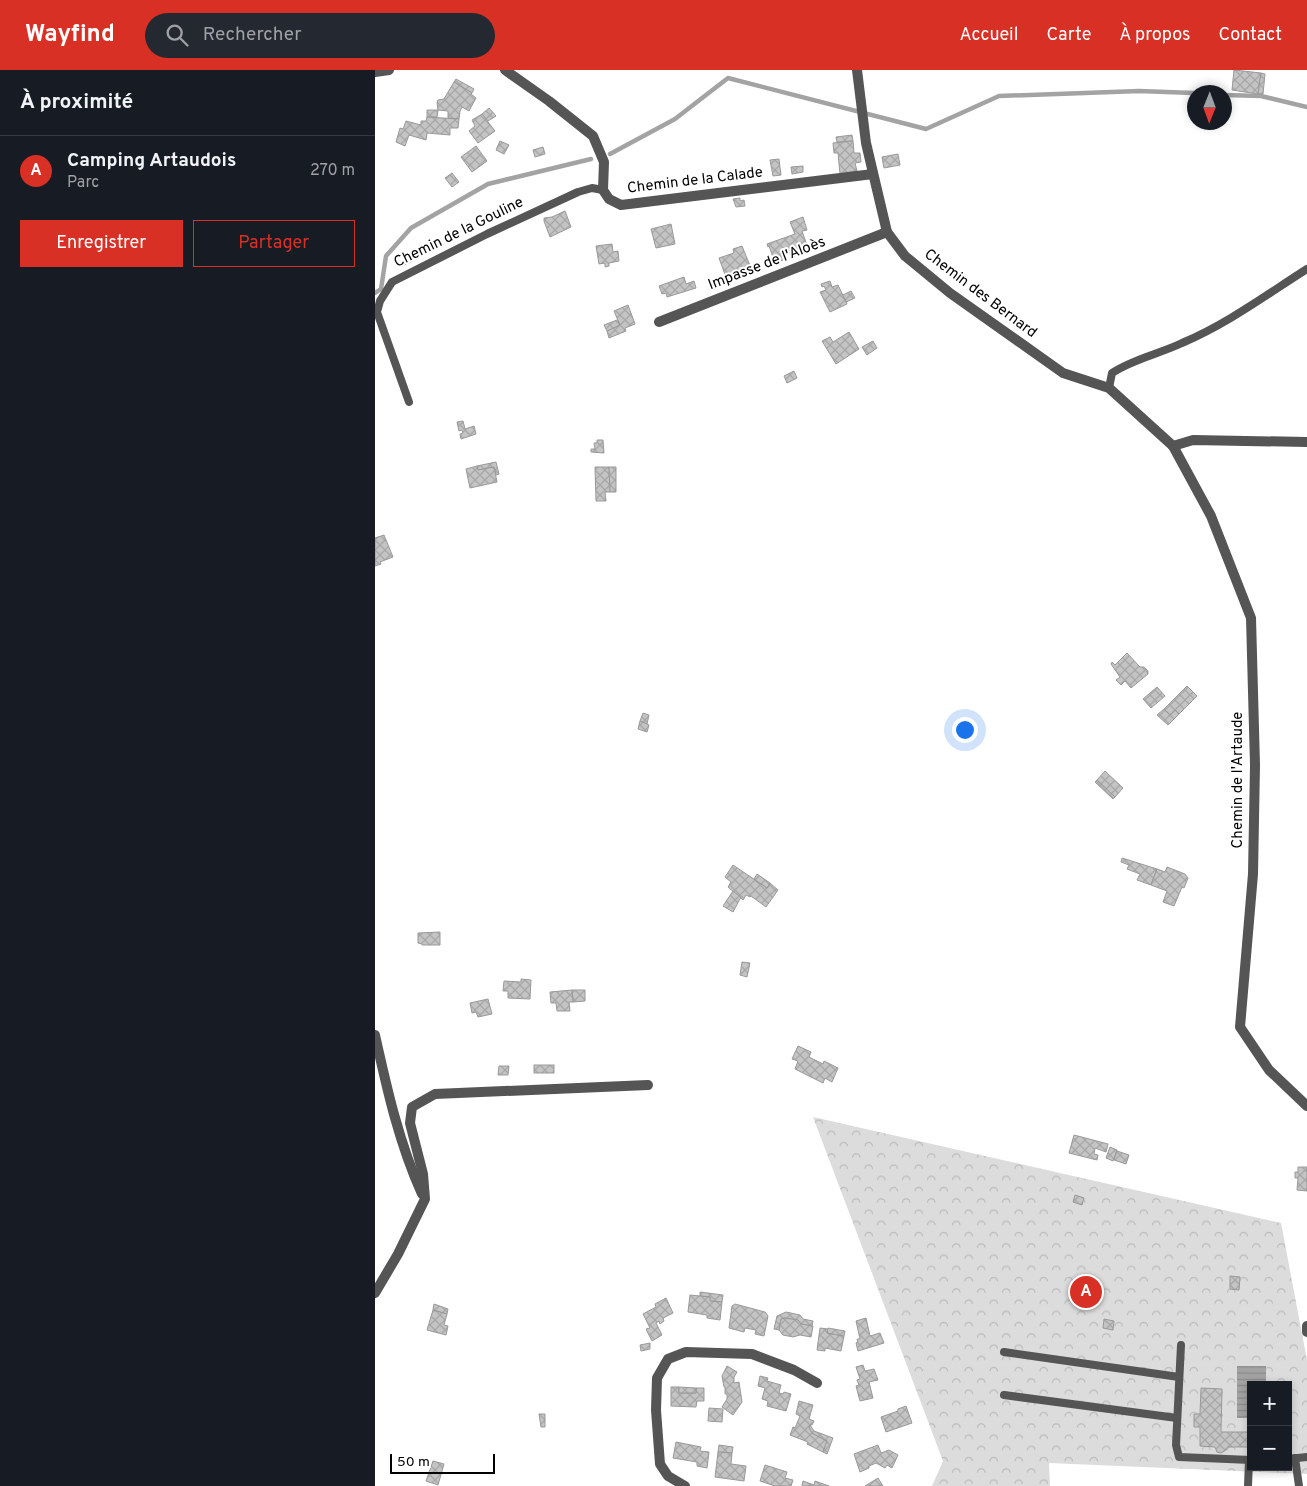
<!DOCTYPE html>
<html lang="fr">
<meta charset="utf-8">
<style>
body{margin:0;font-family:Overpass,sans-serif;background:#242831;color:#f1f3f6}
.controls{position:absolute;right:15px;bottom:15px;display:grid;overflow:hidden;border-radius:0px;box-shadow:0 2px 8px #0003}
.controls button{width:45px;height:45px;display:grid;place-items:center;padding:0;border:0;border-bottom:1px solid #363941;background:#171b24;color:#f1f3f6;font:25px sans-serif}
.compass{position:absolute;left:812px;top:15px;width:45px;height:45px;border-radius:50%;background:#171b24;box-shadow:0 2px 8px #0003;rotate:181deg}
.scale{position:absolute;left:15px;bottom:12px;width:105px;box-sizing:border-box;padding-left:5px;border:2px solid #000;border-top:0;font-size:14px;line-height:18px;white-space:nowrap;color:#000;-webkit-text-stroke:4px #fff;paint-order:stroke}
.you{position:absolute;left:589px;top:659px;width:18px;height:18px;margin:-12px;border:4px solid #fff;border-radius:50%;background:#1a73e8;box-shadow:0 0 0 8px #1a73e833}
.badge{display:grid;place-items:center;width:32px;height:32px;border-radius:50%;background:#d93025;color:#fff;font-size:16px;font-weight:700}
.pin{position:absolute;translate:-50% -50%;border:2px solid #fff;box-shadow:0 1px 5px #0006}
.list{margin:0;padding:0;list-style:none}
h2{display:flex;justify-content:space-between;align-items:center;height:65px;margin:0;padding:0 20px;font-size:21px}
h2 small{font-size:16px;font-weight:400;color:#9ea1a6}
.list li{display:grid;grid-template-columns:32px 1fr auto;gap:15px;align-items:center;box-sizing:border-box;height:70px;padding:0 20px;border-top:1px solid #363941}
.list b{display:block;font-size:19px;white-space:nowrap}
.list p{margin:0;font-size:16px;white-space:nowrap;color:#9ea1a6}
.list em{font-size:16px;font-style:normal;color:#9ea1a6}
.actions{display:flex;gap:10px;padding:15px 20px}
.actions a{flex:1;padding:11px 0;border:1px solid #d93025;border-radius:0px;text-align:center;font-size:18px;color:#d93025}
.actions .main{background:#d93025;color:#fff}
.icon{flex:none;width:28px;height:28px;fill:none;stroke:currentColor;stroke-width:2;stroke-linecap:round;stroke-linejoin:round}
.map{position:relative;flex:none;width:932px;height:1416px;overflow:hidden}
header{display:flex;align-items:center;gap:30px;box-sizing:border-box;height:70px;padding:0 25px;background:#d93025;color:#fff}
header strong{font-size:24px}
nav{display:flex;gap:28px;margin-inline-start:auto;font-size:18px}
.search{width:350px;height:45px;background:#242831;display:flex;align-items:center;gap:12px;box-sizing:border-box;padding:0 18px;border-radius:28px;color:#9ea1a6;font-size:19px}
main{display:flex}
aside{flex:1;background:#171b24}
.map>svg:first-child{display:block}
.park{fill:url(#park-crowns);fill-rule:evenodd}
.water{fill:url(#water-rules)}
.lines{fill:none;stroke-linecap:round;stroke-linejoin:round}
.stream{stroke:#a3a3a3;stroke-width:4.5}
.building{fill:url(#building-cross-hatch);stroke:#999}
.lane{stroke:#555;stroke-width:8}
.street{stroke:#555;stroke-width:10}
.labels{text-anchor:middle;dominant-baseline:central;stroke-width:4;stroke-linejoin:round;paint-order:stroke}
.street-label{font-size:15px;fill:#000;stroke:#fff}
</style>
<header>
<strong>Wayfind</strong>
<div class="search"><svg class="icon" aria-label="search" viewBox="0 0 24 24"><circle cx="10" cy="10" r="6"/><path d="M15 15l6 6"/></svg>Rechercher</div>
<nav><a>Accueil</a><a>Carte</a><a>À propos</a><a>Contact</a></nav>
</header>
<main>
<aside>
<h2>À proximité<small></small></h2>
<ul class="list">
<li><span class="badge">A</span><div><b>Camping Artaudois</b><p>Parc</p></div><em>270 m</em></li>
</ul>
<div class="actions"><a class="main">Enregistrer</a><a>Partager</a></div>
</aside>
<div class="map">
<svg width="932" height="1416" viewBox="0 0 932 1416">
<defs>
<pattern id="park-crowns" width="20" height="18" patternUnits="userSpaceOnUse" patternTransform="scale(1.25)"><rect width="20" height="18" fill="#dcdcdc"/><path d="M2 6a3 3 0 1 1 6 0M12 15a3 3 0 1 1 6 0" fill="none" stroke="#bbb"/></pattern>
<pattern id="water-rules" width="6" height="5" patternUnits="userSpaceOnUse" patternTransform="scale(1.25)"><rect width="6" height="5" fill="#a3a3a3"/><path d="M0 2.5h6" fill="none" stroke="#8b8b8b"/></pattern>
<pattern id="building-cross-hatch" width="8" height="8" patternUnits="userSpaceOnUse" patternTransform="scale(1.25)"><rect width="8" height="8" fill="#c4c4c4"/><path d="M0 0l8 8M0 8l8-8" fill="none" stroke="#a7a7a7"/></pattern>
</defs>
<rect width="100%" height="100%" fill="#fff"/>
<path class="park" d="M438 1047 906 1153 932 1290V1404L674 1393 675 1416H557L568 1391ZM876 1315H913V1397H876Z"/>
<polygon class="water" points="862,1296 891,1296 891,1315 876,1315 876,1348 862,1348"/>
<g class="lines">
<g class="stream">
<polyline points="849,25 886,26 932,37"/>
<polyline points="235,84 300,49 353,8 551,59 624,26 764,21 819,23"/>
<polyline points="0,223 6,219 11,186 36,158 113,114 216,89"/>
</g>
</g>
<g class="building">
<polygon points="859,0 886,3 883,24 857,20"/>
<polygon points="886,3 890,4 888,24 883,24"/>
<polygon points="81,9 99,19 97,23 79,12"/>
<polygon points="79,12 97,23 96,24 101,28 94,41 87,37 85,41 84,49 73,48 73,41 63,40 62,33 63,30 69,29"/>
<polygon points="114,38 121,46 113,51 107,44"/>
<polygon points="52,40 63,40 62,47 52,47"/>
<polygon points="107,44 120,61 103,73 94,61 100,56 97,50"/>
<polygon points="52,47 84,49 83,58 75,58 75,65 52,63 51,70 34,65 30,76 21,72 25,58 28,59 31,51 46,55 46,51 51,51"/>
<polygon points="477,65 478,71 462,72 461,67"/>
<polygon points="125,71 134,75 129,84 121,80"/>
<polygon points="478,71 479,83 485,83 486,92 480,93 482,101 465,104 463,83 459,83 458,73"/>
<polygon points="101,76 112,91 97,102 86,87"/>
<polygon points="168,77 170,84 160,87 158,80"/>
<polygon points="523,84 525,95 509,98 507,87"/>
<polygon points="404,89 406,105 398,106 395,90"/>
<polygon points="428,96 428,102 417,104 416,97"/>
<polygon points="77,103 84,112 77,117 70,108"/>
<polygon points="365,128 365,131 369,130 370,136 361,137 358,129"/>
<polygon points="190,141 196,157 175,167 169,151 169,148 177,147"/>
<polygon points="428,147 432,160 427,161 434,181 427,184 425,179 407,186 408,190 400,193 394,176 393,177 392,174 420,164 415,152"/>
<polygon points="296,154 300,174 281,178 276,159"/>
<polygon points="237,174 238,182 243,181 244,191 234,193 234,196 230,197 230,193 224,194 221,176"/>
<polygon points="367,176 376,198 366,201 365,199 361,200 362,207 352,210 344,188 359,183 358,179"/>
<polygon points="34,184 38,191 29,195 27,191 29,189 28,187"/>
<polygon points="309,207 311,214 319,211 321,218 292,227 291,223 287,224 284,216"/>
<polygon points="455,211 457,217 463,215 472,234 455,242 445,222 451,220 449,216 447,217 446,214"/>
<polygon points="476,221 480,228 471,232 468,225"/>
<polygon points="253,235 260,254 250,258 251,261 234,268 232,261 245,255 239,241"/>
<polygon points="242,250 245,255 232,261 229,255"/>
<polygon points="474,262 484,279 461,294 447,271 455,267 458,272"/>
<polygon points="498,271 502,278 492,285 487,277"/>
<polygon points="419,301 422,308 412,313 409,306"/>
<polygon points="88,351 90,359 99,356 101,364 86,369 85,364 88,363 87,360 84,361 82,352"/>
<polygon points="222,370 228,370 229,383 216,382 216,379 220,379 219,373 222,373"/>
<polygon points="121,392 124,404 121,405 119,397 103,400 102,396"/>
<polygon points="102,396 103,400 119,397 122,412 95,418 91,399"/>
<polygon points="220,397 234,397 235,422 230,422 231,431 221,431"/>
<polygon points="234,397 241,397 241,422 235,422"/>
<polygon points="9,465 18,487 5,492 6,494 0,496 0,468"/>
<polygon points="752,583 765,597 769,597 773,601 773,604 756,618 750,611 746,615 741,610 745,607 736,594 737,592 740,595"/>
<polygon points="812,616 822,626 804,644 800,640 795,645 789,639"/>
<polygon points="782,617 790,626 776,638 768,629"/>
<polygon points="789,639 795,645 800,640 804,644 793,655 782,645"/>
<polygon points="268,643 274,645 272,654 265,651"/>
<polygon points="265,651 274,655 272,662 263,659"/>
<polygon points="730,701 748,718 740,727 722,710"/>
<polygon points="722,710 740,727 738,729 720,712"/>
<polygon points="747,788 782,799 776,815 762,810 765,804 752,799 754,795 746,792"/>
<polygon points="358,795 392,818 395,813 403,820 391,837 376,826 375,827 371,825 368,830 353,817 356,812 350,807"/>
<polygon points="792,797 810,804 813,808 809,818 807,817 799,836 788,832 792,821 776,815 782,799 790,802"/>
<polygon points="382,804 395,813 392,818 379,809"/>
<polygon points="358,821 366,827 358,842 348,836"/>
<polygon points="65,862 65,875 47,875 47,874 43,873 43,863"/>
<polygon points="367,892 375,893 372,907 365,905"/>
<polygon points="146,909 156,910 155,929 133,928 133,921 128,921 129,911 146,912"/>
<polygon points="197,920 210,920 210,931 198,932"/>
<polygon points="197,920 198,932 194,932 195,941 182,941 181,933 176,933 175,922"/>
<polygon points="113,929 117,944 103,947 101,942 97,943 95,933"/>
<polygon points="423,976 436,982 434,987 448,994 449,991 463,998 457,1012 450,1008 448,1013 420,999 423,991 417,989"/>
<rect x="159" y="995" width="20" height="8"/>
<polygon points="124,996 134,996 133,1005 123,1005"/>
<polygon points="699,1065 733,1074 731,1082 720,1078 719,1084 723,1085 722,1090 694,1083"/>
<polygon points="735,1077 742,1080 738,1091 731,1088"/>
<polygon points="742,1081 754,1085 751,1094 739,1090"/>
<polygon points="923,1097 932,1097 932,1121 922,1120 923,1108 920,1108 920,1102 923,1102"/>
<polygon points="700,1125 709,1128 707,1135 698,1132"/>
<polygon points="855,1206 865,1207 864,1220 855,1219"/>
<polygon points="325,1222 348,1225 347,1232 335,1231 335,1227 325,1226"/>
<polygon points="315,1225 335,1227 335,1231 347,1232 345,1250 332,1248 332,1245 313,1242"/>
<polygon points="291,1228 298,1243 288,1248 289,1251 285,1254 284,1251 281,1253 287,1265 277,1271 271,1259 275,1258 268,1244 281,1237 280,1234"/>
<polygon points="59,1234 73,1239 72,1244 58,1240"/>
<polygon points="360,1234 390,1242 393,1246 389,1266 380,1264 381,1260 370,1258 369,1262 354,1258 357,1236"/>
<polygon points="58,1240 72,1244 69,1255 73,1256 71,1265 52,1260"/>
<polygon points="411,1242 425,1245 428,1249 438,1251 437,1256 426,1254 423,1250 410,1248 406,1249 404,1260 399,1259 402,1246"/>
<polygon points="410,1248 423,1250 426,1254 438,1256 436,1267 425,1265 418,1267 408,1265 404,1260 406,1249"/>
<polygon points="491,1248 495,1266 505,1263 509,1273 483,1281 481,1273 483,1272 482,1269 485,1269 481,1251"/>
<polygon points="729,1249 739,1251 738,1260 728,1258"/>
<polygon points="445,1258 453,1259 452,1263 469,1266 466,1281 450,1278 450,1281 442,1280"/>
<polygon points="453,1258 470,1261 469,1266 452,1263"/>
<polygon points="275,1273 275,1279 266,1281 265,1275"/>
<polygon points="488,1295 490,1301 499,1299 503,1310 494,1312 498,1328 485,1331 481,1316 484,1315 482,1310 485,1309 481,1297"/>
<polygon points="352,1296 362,1302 359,1307 359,1313 364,1312 367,1332 358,1345 347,1337 352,1329 352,1324 350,1324 350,1317 349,1317 347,1306"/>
<polygon points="385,1306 393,1308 392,1311 406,1315 404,1323 408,1324 409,1322 416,1324 411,1341 392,1336 393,1331 387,1329 390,1318 383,1316"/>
<polygon points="296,1317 304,1317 304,1323 321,1323 321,1318 329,1318 329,1331 322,1331 321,1337 296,1336"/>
<polygon points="304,1317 321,1318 321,1323 304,1323"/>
<polygon points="826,1318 847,1319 846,1362 876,1362 875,1377 853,1377 851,1380 846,1383 842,1382 840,1377 825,1376 825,1357 819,1357 819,1344 825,1344"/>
<polygon points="424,1331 438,1335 434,1349 439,1351 437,1355 435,1355 434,1357 437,1363 452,1371 448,1382 432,1374 433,1372 415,1365 418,1357 420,1358 425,1346 421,1344"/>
<polygon points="531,1336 537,1353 511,1362 506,1347 523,1341 523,1339"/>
<polygon points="334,1338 348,1339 347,1352 333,1351"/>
<polygon points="164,1344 170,1344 170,1357 166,1357"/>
<polygon points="435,1355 439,1361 458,1368 452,1384 448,1382 452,1371 437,1363 434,1357"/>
<polygon points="301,1372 326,1377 325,1381 334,1382 332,1398 322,1396 322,1392 298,1388"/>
<polygon points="344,1375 358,1377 357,1383 343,1382"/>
<polygon points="503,1375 506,1383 514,1380 523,1385 517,1398 512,1395 510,1398 501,1393 494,1396 494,1398 485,1402 479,1384"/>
<polygon points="343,1382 357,1383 356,1394 371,1396 369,1411 340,1407"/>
<polygon points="58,1391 69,1394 63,1415 51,1411"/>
<polygon points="390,1395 412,1402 410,1408 418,1410 416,1416 400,1416 385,1411"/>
<polygon points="503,1408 508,1416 490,1416"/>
<polygon points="428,1411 439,1415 440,1411 454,1416 427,1416"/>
</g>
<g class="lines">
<g class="lane">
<path d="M734 318 737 303C758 289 784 284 807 273 852 254 891 225 932 199"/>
<polyline points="34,332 2,242 5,231 17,212 112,164 203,122 217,118 228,120"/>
<polyline points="806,1275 801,1375 804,1387 876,1390"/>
<polyline points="629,1282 804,1307"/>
<polyline points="629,1325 802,1348"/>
<polyline points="920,1388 924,1416"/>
<polyline points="913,1389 932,1387"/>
<polyline points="873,1416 874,1390"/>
</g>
<g class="street">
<polyline points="130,0 174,31 218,66 229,92 228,120 234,129 246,135 498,104"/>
<polyline points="482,0 491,73 512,162 530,186 575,223 688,303 734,318 798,376 836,446 876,548 880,695 878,804 865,957 894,1000 932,1036"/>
<polyline points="0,2 14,0"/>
<polyline points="284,252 512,162"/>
<polyline points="798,376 818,370 932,372"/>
<path d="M0 965C12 1019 24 1073 47 1124"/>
<polyline points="0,1223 23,1184 50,1129 48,1104 35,1053 37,1037 60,1024 273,1015"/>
<polyline points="932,1256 932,1262"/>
<polyline points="310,1416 293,1406 285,1394 281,1340 282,1308 293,1289 311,1282 377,1284 419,1300 442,1313"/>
</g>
</g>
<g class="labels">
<g class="street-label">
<text transform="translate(320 111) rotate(-7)">Chemin de la Calade</text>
<text transform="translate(84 163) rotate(-26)">Chemin de la Gouline</text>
<text transform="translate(392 194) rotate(-21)">Impasse de l'Aloès</text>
<text transform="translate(605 224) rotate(37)">Chemin des Bernard</text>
<text transform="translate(863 710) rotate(-90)">Chemin de l'Artaude</text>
</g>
</g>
</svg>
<div class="controls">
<button>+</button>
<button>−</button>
</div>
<svg class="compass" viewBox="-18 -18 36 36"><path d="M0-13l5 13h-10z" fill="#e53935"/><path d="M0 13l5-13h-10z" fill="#9ea1a6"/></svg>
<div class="scale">50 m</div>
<div class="you"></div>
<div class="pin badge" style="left:711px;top:1222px">A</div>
</div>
</main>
